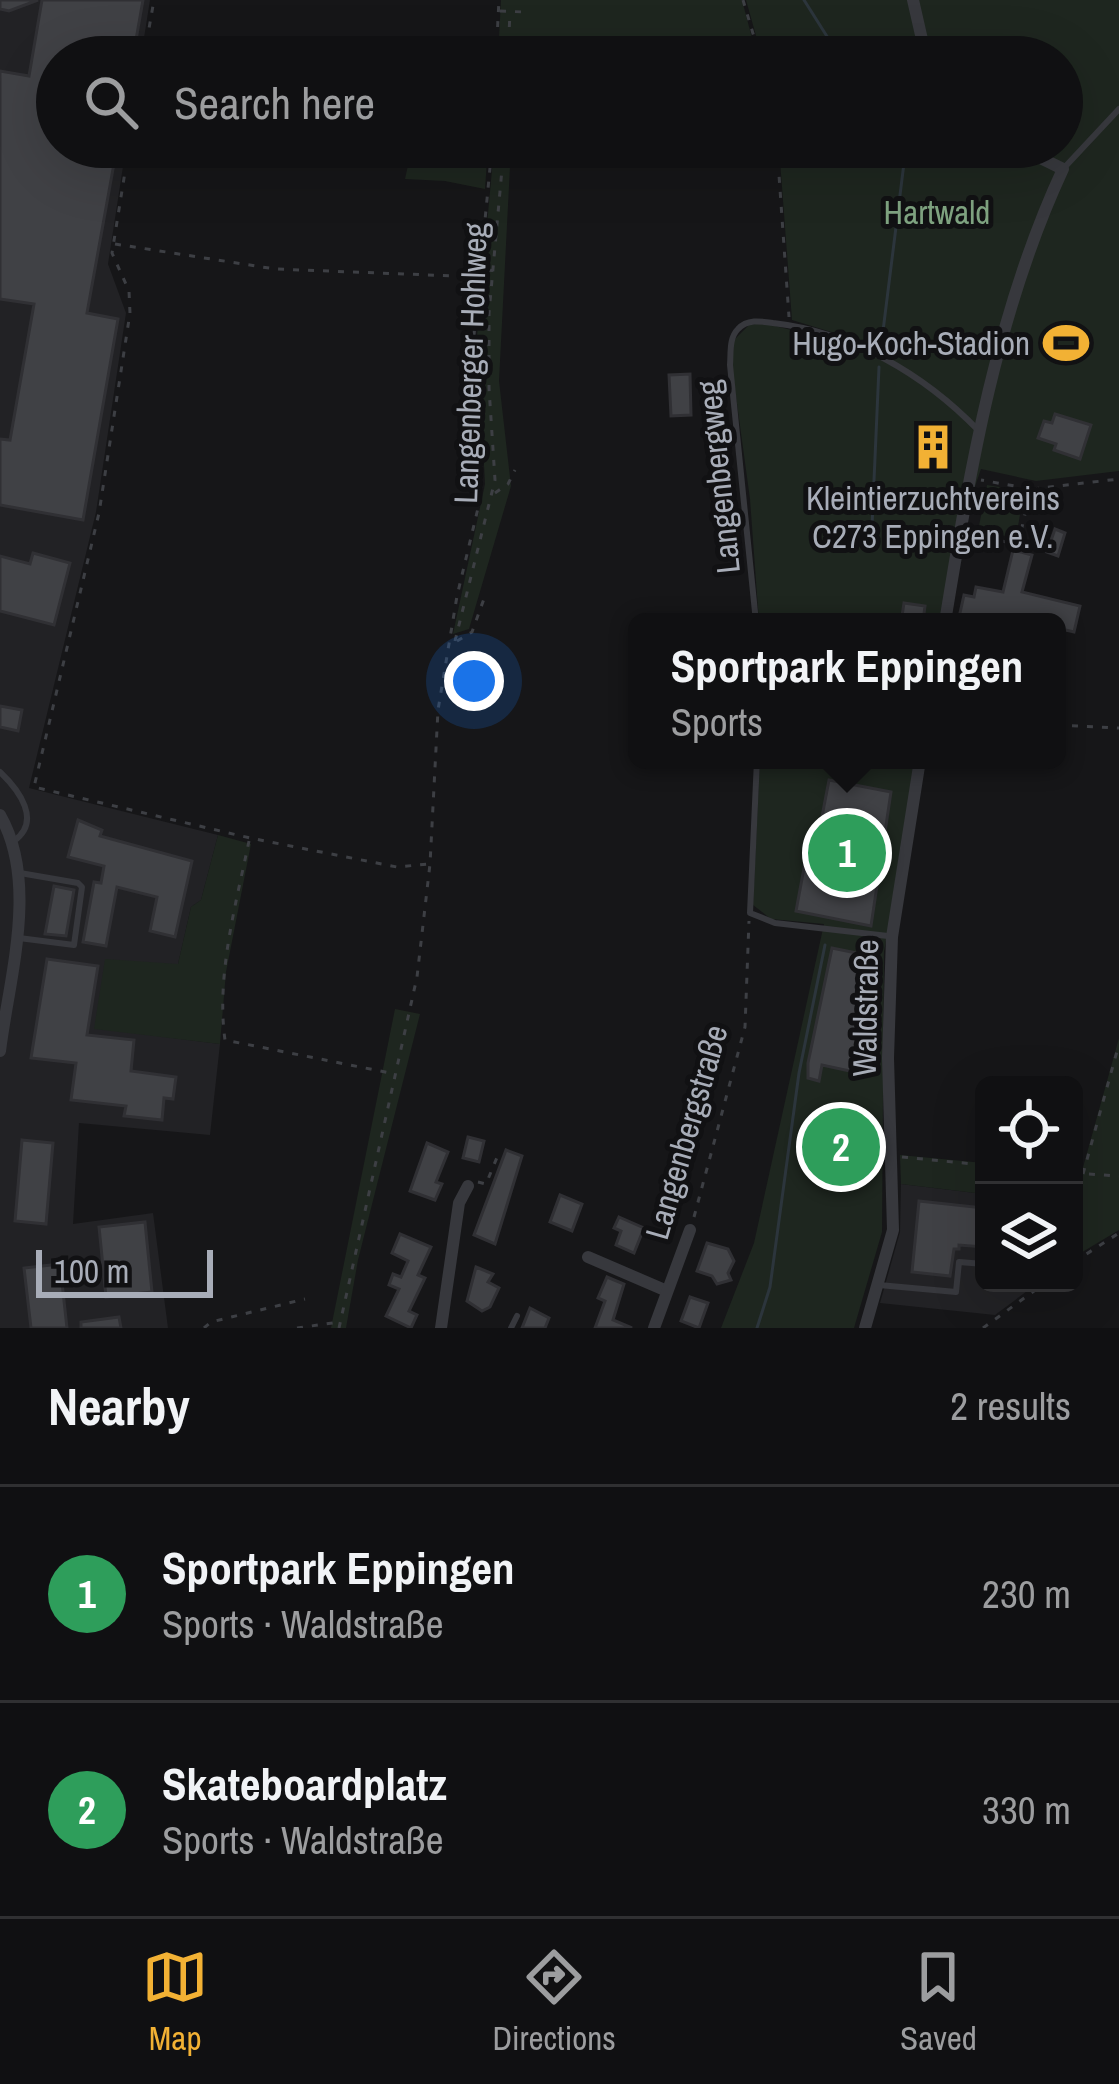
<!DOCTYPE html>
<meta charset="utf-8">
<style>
body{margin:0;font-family:"Archivo Narrow",sans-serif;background:#1e1e20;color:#f1f3f6}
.controls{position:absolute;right:36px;bottom:36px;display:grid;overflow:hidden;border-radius:18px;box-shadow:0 12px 48px #0002}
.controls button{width:108px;height:108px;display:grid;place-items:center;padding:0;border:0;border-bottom:3px solid #303032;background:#101012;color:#f1f3f6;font:60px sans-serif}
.scale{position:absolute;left:36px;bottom:30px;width:177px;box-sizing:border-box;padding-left:12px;border:6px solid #a8adb8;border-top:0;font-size:33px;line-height:42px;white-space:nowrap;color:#a8adb8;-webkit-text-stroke:9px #111113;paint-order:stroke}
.you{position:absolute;left:474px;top:681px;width:42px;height:42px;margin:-30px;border:9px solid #fff;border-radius:50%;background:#1a73e8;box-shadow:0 0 0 18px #1a73e833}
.badge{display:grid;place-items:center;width:78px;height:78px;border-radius:50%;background:#f2b134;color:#fff;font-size:39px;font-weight:700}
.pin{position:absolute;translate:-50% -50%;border:6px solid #fff;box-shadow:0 3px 12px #0006}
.popup{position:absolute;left:628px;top:613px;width:438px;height:156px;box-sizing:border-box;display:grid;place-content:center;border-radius:18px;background:#101012;filter:drop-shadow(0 3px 9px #0005);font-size:39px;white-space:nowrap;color:#9c9d9f}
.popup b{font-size:45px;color:#f1f3f6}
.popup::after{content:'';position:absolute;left:50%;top:100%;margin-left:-24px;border:24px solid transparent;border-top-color:#101012}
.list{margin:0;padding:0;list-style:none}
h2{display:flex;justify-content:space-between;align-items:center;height:156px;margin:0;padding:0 48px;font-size:51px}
h2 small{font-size:39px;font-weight:400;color:#9c9d9f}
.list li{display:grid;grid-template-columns:78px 1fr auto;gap:36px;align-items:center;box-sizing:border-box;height:216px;padding:0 48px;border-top:3px solid #303032}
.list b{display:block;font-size:45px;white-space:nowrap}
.list p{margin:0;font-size:39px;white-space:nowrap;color:#9c9d9f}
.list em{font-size:39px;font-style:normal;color:#9c9d9f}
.icon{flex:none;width:66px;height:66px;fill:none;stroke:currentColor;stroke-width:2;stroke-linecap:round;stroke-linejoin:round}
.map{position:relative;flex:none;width:1119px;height:1328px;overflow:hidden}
.search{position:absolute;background:#101012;box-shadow:0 12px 48px #0002;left:36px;right:36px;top:36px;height:132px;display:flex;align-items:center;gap:30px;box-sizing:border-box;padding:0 42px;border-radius:66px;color:#9c9d9f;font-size:45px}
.sheet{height:588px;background:#101012}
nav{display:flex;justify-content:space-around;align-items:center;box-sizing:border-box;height:168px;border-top:3px solid #303032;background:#101012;font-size:33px;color:#9c9d9f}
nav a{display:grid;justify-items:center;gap:6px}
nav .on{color:#f2b134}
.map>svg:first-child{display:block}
.built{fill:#222225}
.green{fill:#1e261f}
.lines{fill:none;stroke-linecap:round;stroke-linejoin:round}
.stream{stroke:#2c353c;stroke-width:3}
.building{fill:#404145;stroke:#303034;stroke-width:3}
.path{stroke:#3d3f44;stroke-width:3;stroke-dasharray:6 9;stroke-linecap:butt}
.service{stroke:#37383d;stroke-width:6}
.minor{stroke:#37383d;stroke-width:12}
.path-bridge{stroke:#3d3f44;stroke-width:3;stroke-dasharray:6 9;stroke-linecap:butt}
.labels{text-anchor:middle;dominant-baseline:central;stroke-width:10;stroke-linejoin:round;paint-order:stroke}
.park-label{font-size:33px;fill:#7fa381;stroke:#111113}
.poi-label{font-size:33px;fill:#a8adb8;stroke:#111113;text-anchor:end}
.street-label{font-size:33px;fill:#a8adb8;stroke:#111113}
</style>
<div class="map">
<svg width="1119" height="1328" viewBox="0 0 1119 1328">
<rect width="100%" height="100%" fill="#161618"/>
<g class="built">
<polygon points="0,0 150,0 141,57 57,57 57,147 126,147 108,264 126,313 96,512 29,788 218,835 201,900 191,907 178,964 95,1028 220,1044 210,1135 79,1123 73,1224 153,1213 168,1328 0,1328"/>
<polygon points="901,1184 984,1194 984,1283 1038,1283 995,1315 880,1303 900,1232"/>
</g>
<g class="green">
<polygon points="501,0 742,0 757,57 498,57"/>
<polygon points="746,0 1119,0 1119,471 1036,481 981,469 953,551 941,622 759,622 750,499 732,367 734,340 749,325 763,323 864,348 864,342 792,320 779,147 1062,147 1062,57 762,57"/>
<polygon points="412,147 488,147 485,189 445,181 405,179"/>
<polygon points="494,147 511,147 499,381 511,486 469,629 453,634 485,484 477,336"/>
<polygon points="987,485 1024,491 1016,538 978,531"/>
<polygon points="760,760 918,760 884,952 882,1232 854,1328 721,1328 754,1243 824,924 771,919 753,905"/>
<polygon points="218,835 251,844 226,972 220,1044 94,1029 105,959 178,964 191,907 201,900"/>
<polygon points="395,1009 420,1014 358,1260 346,1328 331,1328"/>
<polygon points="1119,1038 1119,1230 1074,1257 1074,1171 1082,1171"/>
<polygon points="900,1155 984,1163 984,1194 901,1184"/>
</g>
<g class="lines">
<g class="stream">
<polyline points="804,0 840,57"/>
<polyline points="881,347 906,147"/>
<polyline points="872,526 879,367"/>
<polyline points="757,1328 770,1287 799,1073 825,945"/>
</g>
</g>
<g class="building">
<polygon points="0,0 38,0 9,11 0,9"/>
<polygon points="42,0 143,0 133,57 57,57 57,147 117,147 87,313 118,319 83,520 0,505 0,439 10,440 34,304 0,299 0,71 29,76"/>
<polygon points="690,374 691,415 671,416 669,375"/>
<polygon points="1055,414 1091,425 1080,459 1054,450 1056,444 1038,438 1044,421 1052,423"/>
<polygon points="924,428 947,430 943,466 920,463"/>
<polygon points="1055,529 1065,533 1058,556 1047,552"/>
<polygon points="1013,550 1032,555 1022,592 1080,606 1074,632 1057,628 1057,622 958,622 964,595 974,597 976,587 1003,592"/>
<polygon points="33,553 70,563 54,625 0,611 0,556 30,564"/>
<polygon points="904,603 925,606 923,622 901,622"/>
<polygon points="0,706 22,710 18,731 0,727"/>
<polygon points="829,780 891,792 871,926 796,911 807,852 815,853"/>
<polygon points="78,820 102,830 100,836 192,861 175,937 150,931 157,897 117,887 106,946 83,942 94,882 101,883 104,866 68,857"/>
<polygon points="54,886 74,890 66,936 45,934"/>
<polygon points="832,948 871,956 863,993 875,995 859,1073 822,1065 819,1081 808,1078 808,1063"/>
<polygon points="47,959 98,966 87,1035 134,1040 131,1071 176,1077 173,1099 164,1098 162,1120 124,1116 126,1106 71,1100 76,1063 31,1058"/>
<polygon points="468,1137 484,1141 479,1162 463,1158"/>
<polygon points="22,1140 53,1143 46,1224 15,1221"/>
<polygon points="427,1143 448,1152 436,1182 442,1184 435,1200 410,1191"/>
<polygon points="506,1150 522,1156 495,1244 474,1235"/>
<polygon points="560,1195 582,1204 572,1231 550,1222"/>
<polygon points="919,1201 984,1208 984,1247 959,1245 959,1249 954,1249 950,1276 912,1272"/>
<polygon points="619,1217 644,1228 634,1253 616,1245 621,1231 614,1228"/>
<polygon points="145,1222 152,1292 106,1297 99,1227"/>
<polygon points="400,1234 431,1247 418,1275 425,1278 409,1311 417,1315 411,1328 386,1316 399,1289 389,1285 393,1274 401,1277 408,1261 392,1253"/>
<polygon points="707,1243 728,1249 734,1261 728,1273 731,1280 717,1284 712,1276 697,1271"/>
<polygon points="60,1264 67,1328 31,1328 24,1268"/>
<polygon points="476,1267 493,1274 488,1282 499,1288 490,1307 482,1311 467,1301"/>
<polygon points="607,1277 624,1284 613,1320 632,1328 595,1328 605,1301 598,1298"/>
<polygon points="690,1297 708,1303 699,1328 681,1321"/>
<polygon points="530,1308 549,1318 545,1328 522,1328"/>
<polygon points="119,1317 121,1328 81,1328 81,1322"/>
</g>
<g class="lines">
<g class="path">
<polyline points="743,0 760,57"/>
<polyline points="500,11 524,12"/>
<polyline points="144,57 154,0"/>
<polyline points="496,57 499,0"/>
<polyline points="508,57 510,12"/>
<polyline points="129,147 112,253 129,291 130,313 99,513 34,787 250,838 397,867 428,864"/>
<polyline points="777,147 789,317"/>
<polyline points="115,244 275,269 481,277"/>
<polyline points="1033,489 1119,479"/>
<polyline points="495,493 508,484 515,470"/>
<polyline points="973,536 1018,544 1031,489 981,480"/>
<polyline points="455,641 495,480 489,388 489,313 504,147"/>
<polyline points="457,641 472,632 485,596"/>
<polyline points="1057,725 1119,728"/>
<path d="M249 841C236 904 216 975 225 1040L395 1074"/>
<polyline points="902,1157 984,1165"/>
<polyline points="1074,1173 1119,1176"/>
<polyline points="1083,1174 1119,1044"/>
<polyline points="478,1182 486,1184 498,1155"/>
<polyline points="694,1217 745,1027 749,921"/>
<polyline points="1074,1262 1119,1233"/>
<polyline points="204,1328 211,1322 305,1299"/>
<polyline points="297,1328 339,1322"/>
<polyline points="339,1328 417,977 430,864 438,710 457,596 479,504 481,460 474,335 492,147"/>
<polyline points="983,1328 1045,1283"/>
</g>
<g class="service">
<polyline points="1063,169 1119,109"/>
<path d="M756 622 730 365C731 352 729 338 738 329 747 319 760 321 773 323 852 332 924 374 979 431"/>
<polyline points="757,760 750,913 775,923 888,936"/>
<path d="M0 772C19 790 42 821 14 841"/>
<polyline points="19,938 74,945 82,887 78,883 20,873"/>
<polyline points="879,1285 956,1292 959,1262 984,1264"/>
<polyline points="511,1328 517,1316"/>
</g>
<g class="minor">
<polyline points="913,0 926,57"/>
<path d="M945 622C970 468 997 311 1063 169L1018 147"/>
<path d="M0 815C39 883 9 978 0 1051"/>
<polyline points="588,1257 667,1291"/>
<polyline points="441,1328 459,1203 468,1186"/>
<polyline points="654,1328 690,1230"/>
<polyline points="865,1328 893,1230 888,1058 892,937 920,760"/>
</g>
<polyline class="path-bridge" points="487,270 500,271"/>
</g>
<defs>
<g id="stadium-bare" transform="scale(3.6)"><path d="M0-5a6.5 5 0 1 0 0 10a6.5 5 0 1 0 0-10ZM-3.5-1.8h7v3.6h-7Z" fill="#f2b134" stroke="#111113" stroke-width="2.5" paint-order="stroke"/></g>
<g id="building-bare" transform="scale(3.6)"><path d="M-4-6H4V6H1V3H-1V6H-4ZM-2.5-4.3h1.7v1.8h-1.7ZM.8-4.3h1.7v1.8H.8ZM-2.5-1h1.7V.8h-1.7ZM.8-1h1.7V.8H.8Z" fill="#f2b134" stroke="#111113" stroke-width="2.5" paint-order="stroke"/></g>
</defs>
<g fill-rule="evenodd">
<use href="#stadium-bare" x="1066" y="343"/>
<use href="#building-bare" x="933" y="447"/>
</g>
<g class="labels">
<g class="park-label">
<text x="937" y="212">Hartwald</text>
</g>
<g class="poi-label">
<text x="1030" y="343">Hugo-Koch-Stadion</text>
<text x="933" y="498" text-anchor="middle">Kleintierzuchtvereins<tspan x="933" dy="38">C273 Eppingen e.V.</tspan></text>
</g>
<g class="street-label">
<text transform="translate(470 363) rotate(-88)">Langenberger Hohlweg</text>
<text transform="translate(718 477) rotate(-96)">Langenbergweg</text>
<text transform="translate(865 1008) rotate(-89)">Waldstraße</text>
<text transform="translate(686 1132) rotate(-74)">Langenbergstraße</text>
</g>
</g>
</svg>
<div class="controls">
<button><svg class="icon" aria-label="locate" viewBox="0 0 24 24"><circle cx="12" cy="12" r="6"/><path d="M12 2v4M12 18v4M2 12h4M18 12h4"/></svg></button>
<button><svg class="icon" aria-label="layers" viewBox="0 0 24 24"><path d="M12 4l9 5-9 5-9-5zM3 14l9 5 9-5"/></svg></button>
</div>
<div class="scale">100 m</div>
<div class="you"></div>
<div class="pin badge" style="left:847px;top:853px;background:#2e9e5b">1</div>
<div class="popup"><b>Sportpark Eppingen</b>Sports</div>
<div class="pin badge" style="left:841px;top:1147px;background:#2e9e5b">2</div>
<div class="search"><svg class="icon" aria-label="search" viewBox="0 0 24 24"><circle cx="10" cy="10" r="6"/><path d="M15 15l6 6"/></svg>Search here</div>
</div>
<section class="sheet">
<h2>Nearby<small>2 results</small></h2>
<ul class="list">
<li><span class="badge" style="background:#2e9e5b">1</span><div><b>Sportpark Eppingen</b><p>Sports · Waldstraße</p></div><em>230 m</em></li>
<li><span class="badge" style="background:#2e9e5b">2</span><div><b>Skateboardplatz</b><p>Sports · Waldstraße</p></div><em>330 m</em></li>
</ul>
</section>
<nav>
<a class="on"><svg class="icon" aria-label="map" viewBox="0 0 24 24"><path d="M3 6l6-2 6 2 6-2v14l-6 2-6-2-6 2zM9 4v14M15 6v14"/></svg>Map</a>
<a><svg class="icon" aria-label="directions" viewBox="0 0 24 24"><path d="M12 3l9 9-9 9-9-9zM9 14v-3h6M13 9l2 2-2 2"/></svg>Directions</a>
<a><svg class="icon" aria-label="saved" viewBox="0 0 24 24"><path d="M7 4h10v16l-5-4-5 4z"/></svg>Saved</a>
</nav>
